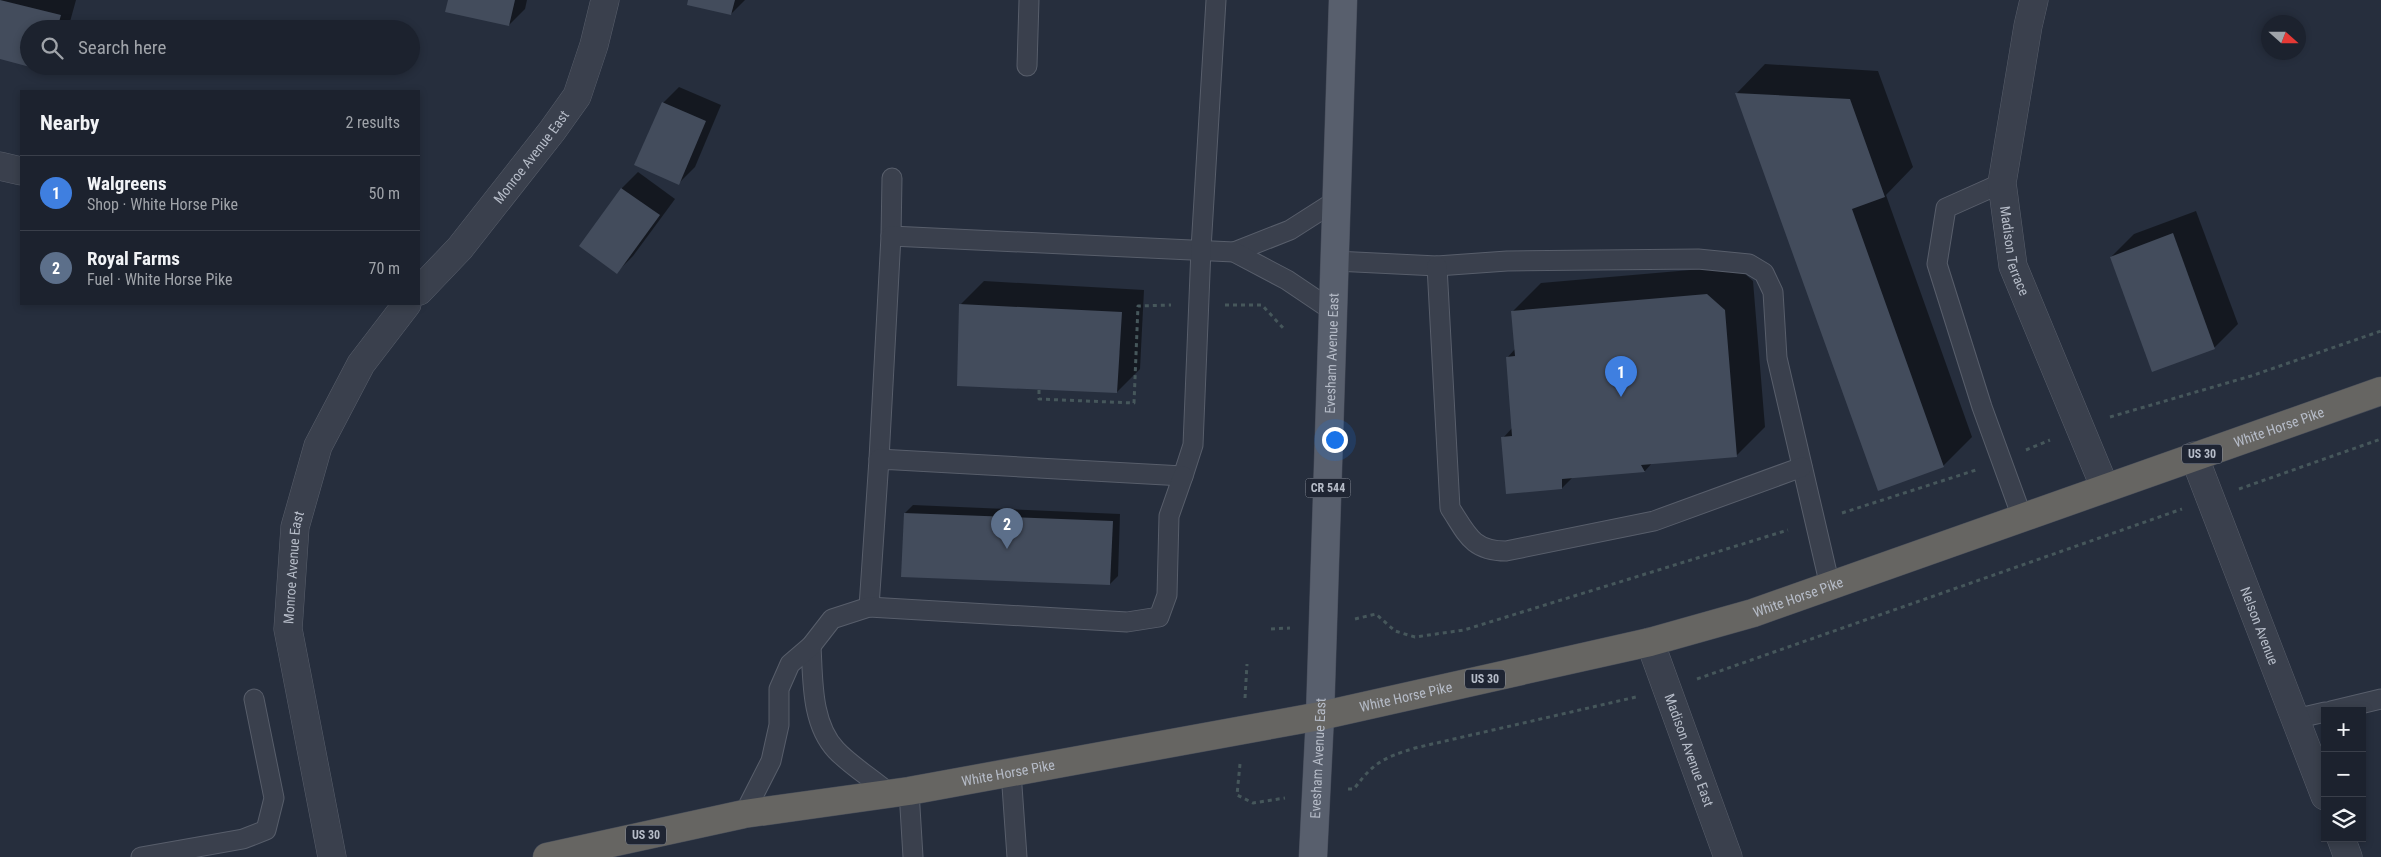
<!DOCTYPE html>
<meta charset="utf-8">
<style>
body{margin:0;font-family:"Roboto Condensed",sans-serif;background:#292f3a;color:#f1f3f6}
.controls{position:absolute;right:15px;bottom:15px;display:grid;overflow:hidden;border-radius:0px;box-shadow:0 2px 8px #0003}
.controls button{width:45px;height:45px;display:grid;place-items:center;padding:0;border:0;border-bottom:1px solid #3a3f4a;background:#1c222e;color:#f1f3f6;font:25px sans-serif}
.compass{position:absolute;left:2261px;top:15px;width:45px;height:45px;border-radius:50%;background:#1c222e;box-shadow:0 2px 8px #0003;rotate:111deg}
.you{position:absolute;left:1334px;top:439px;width:18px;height:18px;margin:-12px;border:4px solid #fff;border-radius:50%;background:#1a73e8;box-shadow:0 0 0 8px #1a73e833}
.badge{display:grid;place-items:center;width:32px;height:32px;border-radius:50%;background:#93aef1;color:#fff;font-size:16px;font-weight:700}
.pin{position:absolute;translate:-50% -41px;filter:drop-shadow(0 1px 2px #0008)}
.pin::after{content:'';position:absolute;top:26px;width:18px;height:15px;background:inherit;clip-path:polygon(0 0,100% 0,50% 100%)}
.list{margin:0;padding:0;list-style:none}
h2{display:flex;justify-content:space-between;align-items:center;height:65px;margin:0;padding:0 20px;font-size:21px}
h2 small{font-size:16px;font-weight:400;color:#a0a4aa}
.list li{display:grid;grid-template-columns:32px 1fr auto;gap:15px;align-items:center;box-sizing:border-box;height:75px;padding:0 20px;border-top:1px solid #3a3f4a}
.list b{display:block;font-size:19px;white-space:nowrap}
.list p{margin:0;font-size:16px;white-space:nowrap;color:#a0a4aa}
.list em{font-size:16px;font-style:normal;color:#a0a4aa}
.icon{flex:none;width:28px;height:28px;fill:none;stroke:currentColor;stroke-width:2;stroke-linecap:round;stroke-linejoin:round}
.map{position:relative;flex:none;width:2381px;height:857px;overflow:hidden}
.search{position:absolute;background:#1c222e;box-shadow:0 2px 8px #0003;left:20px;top:20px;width:400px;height:55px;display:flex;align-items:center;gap:12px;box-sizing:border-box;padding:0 18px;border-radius:28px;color:#a0a4aa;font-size:19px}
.panel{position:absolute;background:#1c222e;box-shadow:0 2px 8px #0003;left:20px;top:90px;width:400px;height:215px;border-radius:0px}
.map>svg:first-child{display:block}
.shadow{fill:#0007}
.building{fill:#434c5c}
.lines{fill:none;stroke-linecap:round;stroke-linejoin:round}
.service-casing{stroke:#585e6b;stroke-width:21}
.minor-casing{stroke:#585e6b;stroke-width:29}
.primary-casing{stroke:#434957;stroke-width:29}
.trunk-casing{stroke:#454b58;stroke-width:29}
.path{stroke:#46575b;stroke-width:3;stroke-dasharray:4 4;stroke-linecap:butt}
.service{stroke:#3a404d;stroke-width:19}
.minor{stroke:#3a404d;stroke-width:28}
.primary{stroke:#585f6d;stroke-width:28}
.trunk{stroke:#666562;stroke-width:28}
.labels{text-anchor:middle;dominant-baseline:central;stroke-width:5;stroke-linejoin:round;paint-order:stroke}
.shield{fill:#1f2533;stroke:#898f9b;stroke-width:1}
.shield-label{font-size:12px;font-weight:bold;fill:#b6bcc8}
.street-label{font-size:14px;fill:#b6bcc8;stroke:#1f2533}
</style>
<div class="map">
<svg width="2381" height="857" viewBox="0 0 2381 857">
<rect width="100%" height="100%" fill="#262e3d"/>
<g class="shadow">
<polygon points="0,0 76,0 68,29 29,29 0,58"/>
<polygon points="449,0 527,0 525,9 509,25"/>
<polygon points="689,0 745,0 731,14"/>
<polygon points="1765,64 1878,71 1913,167 1886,195 1972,437 1943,466 1879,489 1737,93"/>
<polygon points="679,87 721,105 695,167 679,183 663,103"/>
<polygon points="638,172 675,199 633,256 617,272 581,246 622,188"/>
<polygon points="2196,211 2238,324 2215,347 2153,371 2111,257 2134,234"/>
<polygon points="1736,266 1753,281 1765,427 1737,455 1653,462 1645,471 1573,477 1562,488 1503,438 1513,427 1507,358 1515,349 1512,312 1541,283"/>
<polygon points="984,281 1144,290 1140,369 1117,392 961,304"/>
<polygon points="913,505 1120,514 1118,576 1110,584 905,513"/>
</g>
<g class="building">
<polygon points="0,0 61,15 57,29 29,29 29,66 46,66 45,71 0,59"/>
<polygon points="448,0 515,0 509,26 445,12"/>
<polygon points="688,0 735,0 731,15 687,5"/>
<polygon points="1735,93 1850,99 1885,197 1852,209 1944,467 1878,491"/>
<polygon points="662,102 706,121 679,185 634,165"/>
<polygon points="621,188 660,215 617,274 579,246"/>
<polygon points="2173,233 2215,349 2152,372 2110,257"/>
<polygon points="1707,294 1725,310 1737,457 1641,465 1645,472 1562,479 1562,489 1506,494 1501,437 1512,436 1506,357 1515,356 1511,311"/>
<polygon points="959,304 1122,312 1117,393 957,386"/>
<polygon points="904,513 1113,521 1110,585 901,577"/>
</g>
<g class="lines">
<g class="service-casing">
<g id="service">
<polyline points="1027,66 1029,0"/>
<polyline points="2002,183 1946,208 1937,264 1982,407 2022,517"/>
<polyline points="891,236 892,178"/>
<polyline points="1234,252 1290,230 1337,200"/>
<polyline points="1335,261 1437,266 1507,261 1698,259 1749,264 1764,273 1773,292 1777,358 1830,586"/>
<path d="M1437 266 1450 508C1467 534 1472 551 1506 551L1654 521 1802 467"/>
<polyline points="879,459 891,236 1234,252 1287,280 1333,311"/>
<polyline points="869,607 879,459 1183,476 1193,445 1201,249 1216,0"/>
<path d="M811 646C813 680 811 723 836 750 851 766 873 779 890 794"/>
<polyline points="2331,711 2381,699"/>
<polyline points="2295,719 2325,712"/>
<polyline points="1011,772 1017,857"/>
<polyline points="909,791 913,857"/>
<polyline points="744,814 771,761 779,725 779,689 790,664 811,646 832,619 869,607 1127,622 1159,617 1167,595 1169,516 1183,476"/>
<polyline points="141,857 243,839 266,830 274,798 254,699"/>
</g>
</g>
<g class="minor-casing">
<g id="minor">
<path id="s1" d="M2034 0 2028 26 2002 183 2013 266 2105 488"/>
<polyline points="0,166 21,171"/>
<path id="s2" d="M419 291 460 248 552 131 577 96 594 45 605 0"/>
<path id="s3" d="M2194 456 2325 796"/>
<path id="s4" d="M1650 642 1728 857"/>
<polyline points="2341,838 2348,857"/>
<path id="s5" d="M332 857 288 629 295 527 318 446 361 364 407 304"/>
</g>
</g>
<g class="primary-casing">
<g id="primary">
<path id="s6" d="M1313 857 1320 716 1343 0"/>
</g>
</g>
<g class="trunk-casing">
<g id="trunk">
<path id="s7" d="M547 857 744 814 909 791 1320 716 1650 642 1753 613 2381 391"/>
</g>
</g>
<g class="path">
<polyline points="1225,305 1262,305 1284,329"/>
<polyline points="1039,390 1039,399 1134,403 1138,306 1171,305"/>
<polyline points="2110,417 2251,376 2381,331"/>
<polyline points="2026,450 2050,440"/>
<polyline points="2239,489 2381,439"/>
<polyline points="1842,513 1976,470"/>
<polyline points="1355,619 1376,614 1395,631 1415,637 1464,630 1788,530"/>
<polyline points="1271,629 1290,628"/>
<polyline points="1697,679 2182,509"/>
<polyline points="1245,698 1247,664"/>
<polyline points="1240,764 1237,795 1253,803 1285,798"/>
<path d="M1348 789H1354C1374 762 1383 758 1415 748L1636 697"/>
</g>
<use href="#service" class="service"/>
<use href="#minor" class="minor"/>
<use href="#primary" class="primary"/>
<use href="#trunk" class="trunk"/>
</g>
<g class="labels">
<g class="shield">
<rect x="2182" y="444.5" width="40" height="19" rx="4"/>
<rect x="1305.5" y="478.5" width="45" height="19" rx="4"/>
<rect x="1465" y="669.5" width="40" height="19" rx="4"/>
<rect x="626" y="825.5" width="40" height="19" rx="4"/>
</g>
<g class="shield-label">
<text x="2202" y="454">US 30</text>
<text x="1328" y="488">CR 544</text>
<text x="1485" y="679">US 30</text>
<text x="646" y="835">US 30</text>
</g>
<g class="street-label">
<text stroke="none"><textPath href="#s2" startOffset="175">Monroe Avenue East</textPath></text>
<text stroke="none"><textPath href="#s1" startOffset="255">Madison Terrace</textPath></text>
<text stroke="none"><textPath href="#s6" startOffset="504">Evesham Avenue East</textPath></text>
<text stroke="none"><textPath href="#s7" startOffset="1789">White Horse Pike</textPath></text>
<text stroke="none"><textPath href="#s5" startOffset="294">Monroe Avenue East</textPath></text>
<text stroke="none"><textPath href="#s7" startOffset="1279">White Horse Pike</textPath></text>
<text stroke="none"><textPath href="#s3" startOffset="182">Nelson Avenue</textPath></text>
<text stroke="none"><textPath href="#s7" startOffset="874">White Horse Pike</textPath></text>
<text stroke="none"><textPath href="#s4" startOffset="115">Madison Avenue East</textPath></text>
<text stroke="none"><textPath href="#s6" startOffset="99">Evesham Avenue East</textPath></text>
<text stroke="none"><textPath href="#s7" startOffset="469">White Horse Pike</textPath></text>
</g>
</g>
</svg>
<div class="controls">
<button>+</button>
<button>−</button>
<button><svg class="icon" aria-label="layers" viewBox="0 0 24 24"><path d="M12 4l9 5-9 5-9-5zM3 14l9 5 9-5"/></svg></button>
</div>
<svg class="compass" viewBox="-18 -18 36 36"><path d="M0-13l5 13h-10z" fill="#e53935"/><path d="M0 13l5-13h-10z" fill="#a0a4aa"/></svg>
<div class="you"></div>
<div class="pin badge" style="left:1621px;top:397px;background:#3f7fe0">1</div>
<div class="pin badge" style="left:1007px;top:549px;background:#5c6f8a">2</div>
<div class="search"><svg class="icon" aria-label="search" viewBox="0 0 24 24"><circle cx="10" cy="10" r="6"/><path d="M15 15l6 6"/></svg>Search here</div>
<section class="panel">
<h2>Nearby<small>2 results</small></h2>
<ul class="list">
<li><span class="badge" style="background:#3f7fe0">1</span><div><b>Walgreens</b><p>Shop · White Horse Pike</p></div><em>50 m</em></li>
<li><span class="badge" style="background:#5c6f8a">2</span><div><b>Royal Farms</b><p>Fuel · White Horse Pike</p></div><em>70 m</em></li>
</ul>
</section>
</div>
